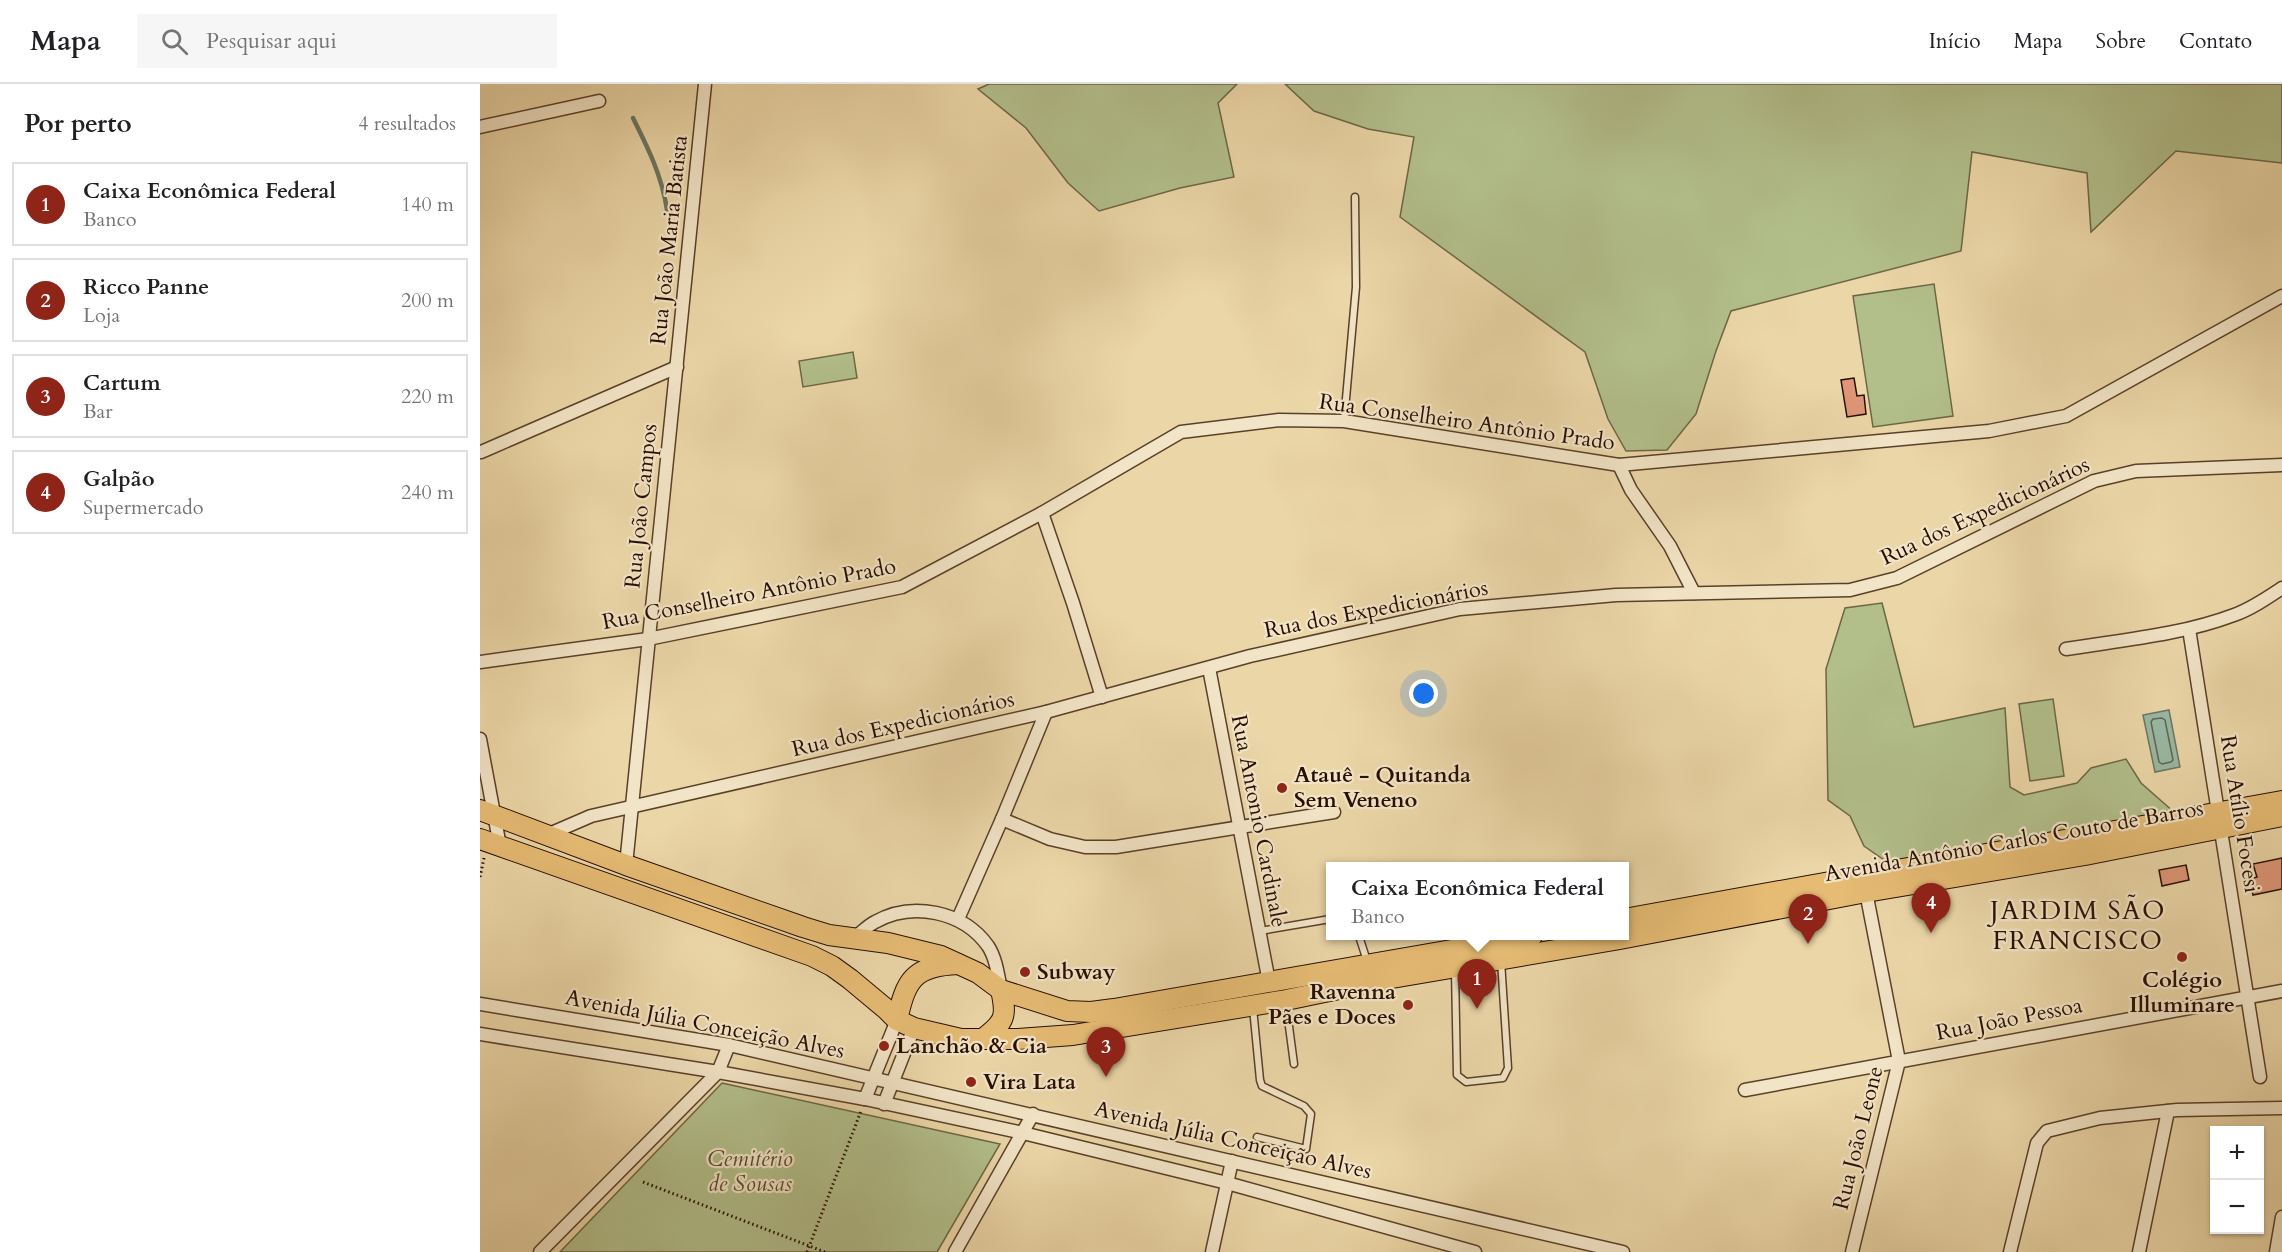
<!DOCTYPE html>
<html lang="pt">
<meta charset="utf-8">
<style>
body{margin:0;font-family:Cardo,serif;background:#f6f6f6;color:#202124}
.controls{position:absolute;right:18px;bottom:18px;display:grid;overflow:hidden;border-radius:0px;box-shadow:0 2px 4px #0004}
.controls button{width:54px;height:54px;display:grid;place-items:center;padding:0;border:0;border-bottom:2px solid #e0e0e0;background:#fff;color:#202124;font:30px sans-serif}
.you{position:absolute;left:944px;top:610px;width:21px;height:21px;margin:-15px;border:4px solid #fff;border-radius:50%;background:#1a73e8;box-shadow:0 0 0 9px #1a73e833}
.badge{display:grid;place-items:center;width:39px;height:39px;border-radius:50%;background:#8f2418;color:#fff;font-size:20px;font-weight:700}
.pin{position:absolute;translate:-50% -50px;filter:drop-shadow(0 2px 3px #0008)}
.pin::after{content:'';position:absolute;top:32px;width:21px;height:18px;background:inherit;clip-path:polygon(0 0,100% 0,50% 100%)}
.popup{position:absolute;left:846px;top:778px;width:303px;height:78px;box-sizing:border-box;display:grid;place-content:center;border-radius:0px;background:#fff;filter:drop-shadow(0 2px 4px #0005);font-size:20px;white-space:nowrap;color:#757577}
.popup b{font-size:22px;color:#202124}
.popup::after{content:'';position:absolute;left:50%;top:100%;margin-left:-12px;border:12px solid transparent;border-top-color:#fff}
.list{margin:0;padding:0;list-style:none}
h2{display:flex;justify-content:space-between;align-items:center;height:78px;margin:0;padding:0 24px;font-size:26px}
h2 small{font-size:20px;font-weight:400;color:#757577}
.list li{display:grid;grid-template-columns:39px 1fr auto;gap:18px;align-items:center;box-sizing:border-box;height:84px;margin:0 12px 12px;padding:0 12px;border:2px solid #e0e0e0;border-radius:0px}
.list b{display:block;font-size:22px;white-space:nowrap}
.list p{margin:0;font-size:20px;white-space:nowrap;color:#757577}
.list em{font-size:20px;font-style:normal;color:#757577}
.icon{flex:none;width:33px;height:33px;fill:none;stroke:currentColor;stroke-width:2;stroke-linecap:round;stroke-linejoin:round}
.map{position:relative;flex:none;width:1802px;height:1168px;overflow:hidden}
header{display:flex;align-items:center;gap:36px;box-sizing:border-box;height:84px;padding:0 30px;background:#fff;border-bottom:2px solid #e0e0e0}
header strong{font-size:28px}
nav{display:flex;gap:33px;margin-inline-start:auto;font-size:21px}
.search{width:420px;height:54px;background:#f6f6f6;display:flex;align-items:center;gap:15px;box-sizing:border-box;padding:0 21px;border-radius:0px;color:#757577;font-size:22px}
main{display:flex}
aside{flex:1;background:#fff}
.map>svg:first-child{display:block}
.green{fill:#b2bf8b;stroke:#6d6646;stroke-width:1.5}
.water{fill:#99b9a4;stroke:#6c7562;stroke-width:1.5}
.lines{fill:none;stroke-linecap:round;stroke-linejoin:round}
.shore{stroke:#606452;stroke-width:1.5}
.stream{stroke:#6c7562;stroke-width:4.5}
.building{fill:#df9678;stroke:#280e00;stroke-width:1.5}
.lane-casing{stroke:#59402a;stroke-width:9}
.street-casing{stroke:#59402a;stroke-width:15}
.primary-casing{stroke:#280e00;stroke-width:22}
.path{stroke:#280e00;stroke-width:3;stroke-dasharray:1.5 3;stroke-linecap:butt}
.lane{stroke:#f2e4c6;stroke-width:6}
.street{stroke:#f2e4c6;stroke-width:12}
.primary{stroke:#e6bb74;stroke-width:20}
.poi-dot{fill:#8f2418;stroke:#f2e4c6;stroke-width:2}
.labels{text-anchor:middle;dominant-baseline:central;stroke-width:4.5;stroke-linejoin:round;paint-order:stroke}
.street-label{font-size:22px;fill:#280e00;stroke:#f2e4c6}
.poi-label{font-size:22px;font-weight:bold;fill:#280e00;stroke:#f2e4c6;text-anchor:start}
.park-label{font-size:22px;font-style:italic;fill:#584c31;stroke:#f2e4c6}
.quarter-label{font-size:26px;letter-spacing:1.5px;fill:#280e00;stroke:#f2e4c6}
</style>
<header>
<strong>Mapa</strong>
<div class="search"><svg class="icon" aria-label="search" viewBox="0 0 24 24"><circle cx="10" cy="10" r="6"/><path d="M15 15l6 6"/></svg>Pesquisar aqui</div>
<nav><a>Início</a><a>Mapa</a><a>Sobre</a><a>Contato</a></nav>
</header>
<main>
<aside>
<h2>Por perto<small>4 resultados</small></h2>
<ul class="list">
<li><span class="badge">1</span><div><b>Caixa Econômica Federal</b><p>Banco</p></div><em>140 m</em></li>
<li><span class="badge">2</span><div><b>Ricco Panne</b><p>Loja</p></div><em>200 m</em></li>
<li><span class="badge">3</span><div><b>Cartum</b><p>Bar</p></div><em>220 m</em></li>
<li><span class="badge">4</span><div><b>Galpão</b><p>Supermercado</p></div><em>240 m</em></li>
</ul>
</aside>
<div class="map">
<svg width="1802" height="1168" viewBox="0 0 1802 1168">
<rect width="100%" height="100%" fill="#ebd6a7"/>
<filter id="stains"><feTurbulence type="fractalNoise" baseFrequency=".00333" numOctaves="4"/><feColorMatrix values="0 0 0 0 .2 0 0 0 0 .09 0 0 0 0 .02 0 0 0 .5 -.17"/></filter>
<radialGradient id="worn" r=".72"><stop offset=".6" stop-color="#630" stop-opacity="0"/><stop offset="1" stop-color="#630" stop-opacity=".3"/></radialGradient>
<g class="green">
<polygon points="509,0 757,0 738,19 754,93 700,104 619,127 588,99 546,44 498,5"/>
<polygon points="805,0 1802,0 1802,79 1696,67 1611,148 1607,89 1492,68 1481,167 1251,227 1236,267 1216,330 1187,366 1146,367 1128,335 1105,268 920,133 934,53 888,45 834,27"/>
<polygon points="1454,200 1473,332 1393,343 1373,212"/>
<polygon points="373,268 377,294 323,303 319,277"/>
<polygon points="1402,519 1434,643 1525,624 1530,703 1544,711 1597,699 1611,684 1646,675 1661,699 1695,729 1407,778 1384,762 1370,732 1348,716 1346,585 1365,524"/>
<polygon points="1573,615 1584,692 1550,697 1539,620"/>
<polygon points="242,999 520,1060 457,1168 80,1168"/>
</g>
<polygon class="water" points="1689,626 1700,683 1675,688 1663,631"/>
<g class="lines">
<polygon class="shore" points="1682,634 1685,636 1693,676 1691,678 1682,680 1679,678 1671,638 1673,635"/>
<path class="stream" d="M153 34C168 64 182 92 187 126"/>
</g>
<g class="building">
<polygon points="1374,294 1377,312 1384,311 1386,330 1367,333 1361,296"/>
<polygon points="1802,774 1802,805 1773,811 1770,795 1777,793 1773,780"/>
<polygon points="1706,781 1709,796 1682,802 1679,786"/>
</g>
<g class="lines">
<g class="lane-casing">
<g id="lane">
<polyline points="864,337 876,203 875,113"/>
<polyline points="780,847 850,835"/>
<polyline points="879,852 887,877"/>
<polyline points="975,886 977,991 986,998 1023,994 1028,984 1021,877"/>
<polyline points="806,920 814,980"/>
<polyline points="773,924 780,996 782,1002 824,1022 831,1030 826,1065 777,1053"/>
</g>
</g>
<g class="street-casing">
<g id="street">
<polyline points="0,43 119,17"/>
<polyline points="1,368 197,283"/>
<polyline points="1139,381 1151,406 1190,462 1214,509"/>
<polyline points="562,429 593,519 622,613"/>
<polyline points="1709,545 1780,993"/>
<path d="M1586 565C1642 556 1701 551 1754 531 1771 525 1787 514 1802 504"/>
<polyline points="0,578 168,555 422,503 562,429 701,348 799,336 864,337 1139,381 1509,347 1586,332 1802,212"/>
<polyline points="729,584 789,898"/>
<polyline points="0,655 20,762"/>
<polyline points="522,735 570,755 605,763 636,763 854,728"/>
<polyline points="67,751 111,732 566,628 770,572 980,525 1136,511 1370,506 1417,494 1614,397 1656,387 1802,381"/>
<polyline points="146,781 225,0"/>
<polyline points="478,835 522,735 566,628"/>
<path d="M373 855C380 850 387 842 395 838 432 817 483 827 508 862 516 874 518 891 521 906"/>
<polyline points="0,920 249,961 1143,1168"/>
<polyline points="0,950 238,988 385,1015 543,1049 747,1099 995,1168"/>
<polyline points="1265,1006 1802,907"/>
<polyline points="385,1015 417,936"/>
<polyline points="404,1020 434,944"/>
<polyline points="60,1168 238,988 249,961"/>
<polyline points="475,1168 553,1030"/>
<polyline points="732,1168 752,1077"/>
<polyline points="1372,1168 1419,977 1386,808"/>
<polyline points="1530,1168 1557,1059 1567,1047 1620,1034 1697,1026 1802,1024"/>
<polyline points="1659,1168 1688,1027"/>
<polyline points="1796,1168 1802,1133"/>
</g>
</g>
<g class="primary-casing">
<g id="primary">
<polyline points="0,726 146,781 323,843 349,851 408,859 461,872 498,889 521,906 587,927 611,928 634,925 1052,852"/>
<polyline points="0,755 332,872 352,882 370,895 406,925 417,936 434,944 481,955 538,955 593,951 806,916 912,894 1140,855 1386,808 1605,771 1802,732"/>
<polyline points="1144,835 1802,717"/>
<path d="M417 936C426 896 433 882 478 880"/>
<path d="M504 954C525 938 527 932 521 906"/>
</g>
</g>
<g class="path">
<polyline points="0,793 4,774"/>
<polyline points="163,1098 345,1168"/>
<polyline points="327,1168 381,1027"/>
</g>
<use href="#lane" class="lane"/>
<use href="#street" class="street"/>
<use href="#primary" class="primary"/>
</g>
<g class="poi-dot">
<circle cx="802" cy="704" r="6"/>
<circle cx="1702" cy="873" r="6"/>
<circle cx="545" cy="888" r="6"/>
<circle cx="928" cy="921" r="6"/>
<circle cx="404" cy="962" r="6"/>
<circle cx="491" cy="998" r="6"/>
</g>
<g class="labels">
<g class="street-label">
<text transform="translate(189 156) rotate(-84)">Rua João Maria Batista</text>
<text transform="translate(987 338) rotate(8)">Rua Conselheiro Antônio Prado</text>
<text transform="translate(161 422) rotate(-84)">Rua João Campos</text>
<text transform="translate(1505 427) rotate(-25)">Rua dos Expedicionários</text>
<text transform="translate(269 510) rotate(-11)">Rua Conselheiro Antônio Prado</text>
<text transform="translate(896 525) rotate(-11)">Rua dos Expedicionários</text>
<text transform="translate(423 640) rotate(-13)">Rua dos Expedicionários</text>
<text transform="translate(1760 730) rotate(81)">Rua Atílio Focesi</text>
<text transform="translate(779 737) rotate(79)">Rua Antonio Cardinale</text>
<text transform="translate(1534 757) rotate(-10)">Avenida Antônio Carlos Couto de Barros</text>
<text transform="translate(1529 935) rotate(-11)">Rua João Pessoa</text>
<text transform="translate(225 940) rotate(11)">Avenida Júlia Conceição Alves</text>
<text transform="translate(1378 1054) rotate(-76)">Rua João Leone</text>
<text transform="translate(753 1056) rotate(13)">Avenida Júlia Conceição Alves</text>
</g>
<g class="poi-label">
<text x="814" y="691">Atauê - Quitanda<tspan x="814" dy="25">Sem Veneno</tspan></text>
<text x="557" y="888">Subway</text>
<text x="1702" y="896" text-anchor="middle">Colégio<tspan x="1702" dy="25">Illuminare</tspan></text>
<text x="916" y="908" text-anchor="end">Ravenna<tspan x="916" dy="25">Pães e Doces</tspan></text>
<text x="416" y="962">Lanchão &amp; Cia</text>
<text x="503" y="998">Vira Lata</text>
</g>
<g class="park-label">
<text x="270" y="1075">Cemitério<tspan x="270" dy="25">de Sousas</tspan></text>
</g>
<g class="quarter-label">
<text x="1598" y="826">JARDIM SÃO<tspan x="1598" dy="30">FRANCISCO</tspan></text>
</g>
</g>
<rect width="100%" height="100%" filter="url(#stains)"/>
<rect width="100%" height="100%" fill="url(#worn)"/>
</svg>
<div class="controls">
<button>+</button>
<button>−</button>
</div>
<div class="you"></div>
<div class="pin badge" style="left:997px;top:925px">1</div>
<div class="popup"><b>Caixa Econômica Federal</b>Banco</div>
<div class="pin badge" style="left:1328px;top:860px">2</div>
<div class="pin badge" style="left:626px;top:993px">3</div>
<div class="pin badge" style="left:1451px;top:849px">4</div>
</div>
</main>
